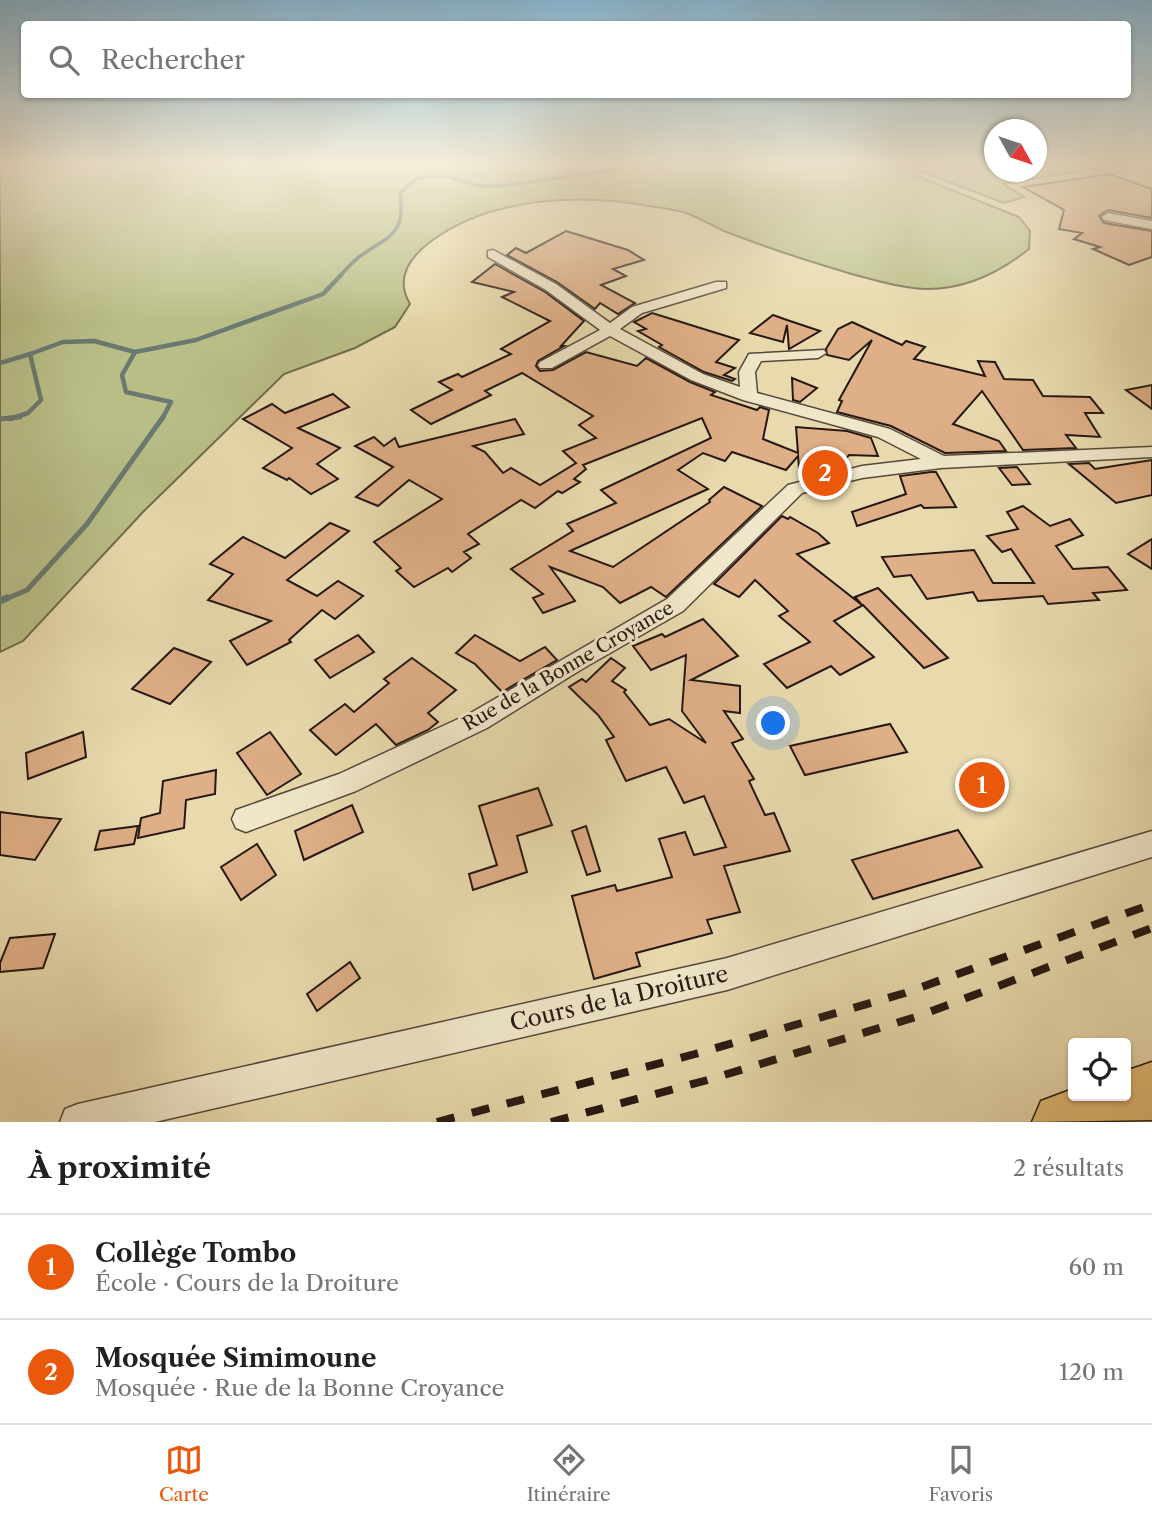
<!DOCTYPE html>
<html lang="fr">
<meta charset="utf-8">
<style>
body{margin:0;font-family:"Libre Caslon Text",serif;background:#f6f6f6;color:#202124}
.controls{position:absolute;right:21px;bottom:21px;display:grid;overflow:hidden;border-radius:7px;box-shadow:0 2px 5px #0004}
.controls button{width:63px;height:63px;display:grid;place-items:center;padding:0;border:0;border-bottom:2px solid #e0e0e0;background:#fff;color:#202124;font:35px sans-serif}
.compass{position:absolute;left:984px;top:119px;width:63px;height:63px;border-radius:50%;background:#fff;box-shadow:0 2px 5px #0004;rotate:130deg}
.you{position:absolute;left:774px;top:724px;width:24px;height:24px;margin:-18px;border:5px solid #fff;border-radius:50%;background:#1a73e8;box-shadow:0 0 0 10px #1a73e833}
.badge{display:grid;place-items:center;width:46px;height:46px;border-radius:50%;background:#ea580c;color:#fff;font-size:23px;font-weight:700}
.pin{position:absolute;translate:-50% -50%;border:4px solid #fff;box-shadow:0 2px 7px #0006}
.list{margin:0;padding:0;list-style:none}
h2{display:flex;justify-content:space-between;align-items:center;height:91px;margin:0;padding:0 28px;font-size:30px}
h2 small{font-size:23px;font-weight:400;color:#757577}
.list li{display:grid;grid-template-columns:46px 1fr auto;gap:21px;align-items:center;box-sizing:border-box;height:105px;padding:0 28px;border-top:2px solid #e0e0e0}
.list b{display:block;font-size:26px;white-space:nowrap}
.list p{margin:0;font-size:23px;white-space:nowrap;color:#757577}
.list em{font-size:23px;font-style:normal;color:#757577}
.icon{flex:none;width:38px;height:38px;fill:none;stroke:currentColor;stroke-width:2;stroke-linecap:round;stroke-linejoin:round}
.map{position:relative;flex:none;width:1152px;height:1122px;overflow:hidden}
.search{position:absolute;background:#fff;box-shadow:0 2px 5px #0004;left:21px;right:21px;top:21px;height:77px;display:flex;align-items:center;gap:18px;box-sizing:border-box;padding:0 24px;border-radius:7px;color:#757577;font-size:26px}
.sheet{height:301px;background:#fff}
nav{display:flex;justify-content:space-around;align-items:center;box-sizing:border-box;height:98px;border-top:2px solid #e0e0e0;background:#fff;font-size:19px;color:#757577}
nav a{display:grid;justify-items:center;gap:4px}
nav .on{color:#ea580c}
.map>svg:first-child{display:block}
.green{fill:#b9be87;stroke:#706b4d;stroke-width:2}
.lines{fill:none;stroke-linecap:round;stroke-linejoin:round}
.stream-far3{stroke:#6a7971;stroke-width:3.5}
.stream-far2{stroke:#6a7971;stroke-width:4.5}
.stream-far1{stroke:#6a7971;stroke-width:5}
.stream{stroke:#6a7971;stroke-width:7}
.building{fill:#dfaf87;stroke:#261813;stroke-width:2}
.minor-casing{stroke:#56483a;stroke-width:3}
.primary-casing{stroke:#261813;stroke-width:3}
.minor{fill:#f0e7ca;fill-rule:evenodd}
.primary{fill:#e4bd76;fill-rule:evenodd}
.rail{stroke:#261813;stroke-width:8;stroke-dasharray:18 18;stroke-linecap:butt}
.labels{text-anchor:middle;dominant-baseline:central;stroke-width:6;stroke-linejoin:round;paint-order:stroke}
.street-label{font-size:19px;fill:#261813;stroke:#f0e7ca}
.near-street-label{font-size:23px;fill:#261813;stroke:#f0e7ca}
</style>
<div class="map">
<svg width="1152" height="1122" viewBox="0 0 1152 1122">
<rect width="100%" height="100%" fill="#e8daad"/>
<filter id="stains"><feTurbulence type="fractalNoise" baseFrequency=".00286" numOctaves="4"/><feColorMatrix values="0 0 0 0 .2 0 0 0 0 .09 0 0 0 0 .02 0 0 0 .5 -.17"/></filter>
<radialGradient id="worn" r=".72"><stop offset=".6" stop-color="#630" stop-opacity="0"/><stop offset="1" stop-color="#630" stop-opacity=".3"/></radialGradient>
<g class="green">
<path d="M0 164H887L1019 217 1030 231 1029 249C999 273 966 289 928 289 904 289 878 281 855 275 811 262 767 248 724 231 711 225 699 218 686 213 674 209 661 208 649 206 579 193 490 197 430 242 409 258 395 279 410 304L395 327 355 348 284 374 143 512 23 641 0 652Z"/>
<polygon points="901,164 994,164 995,172 1036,172 1037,164 1123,164 1003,184 1024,197 1004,203"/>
</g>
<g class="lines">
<g class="stream-far3">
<polyline points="437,164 448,177"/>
<path d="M339 277C346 270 352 262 359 257 389 235 406 236 400 193L416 179 431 176 448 177 480 186H502L613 170 627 164"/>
</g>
<g class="stream-far2">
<polyline points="135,352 122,375 126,392 171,402 162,419"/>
<polyline points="0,363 30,354"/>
<polyline points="10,419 28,413 41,400 30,354 63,342 94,341 135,352 196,340 323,294 341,275"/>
</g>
<g class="stream-far1">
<polyline points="0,419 20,417"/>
<polyline points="3,600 27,590 87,524 163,417"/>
</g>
<polyline class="stream" points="0,601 7,598"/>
</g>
<g class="building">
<polygon points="1109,174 1152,189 1152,218 1108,210 1099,216 1104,223 1152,231 1152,257 1129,265 1093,249 1100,247 1074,239 1082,233 1059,229 1064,210 1023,187"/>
<polygon points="566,231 628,250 644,260 613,269 626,276 601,285 635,303 618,314 600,303 595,309 557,282 507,255 516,248 526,253"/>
<polygon points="495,264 545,292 584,321 561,346 564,346 538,361 536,366 540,371 553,370 586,352 637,366 646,358 690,382 715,392 711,395 757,410 760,407 769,410 763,439 798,453 796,427 847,431 871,438 878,456 849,455 837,470 819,474 799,467 798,456 786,470 732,452 725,461 703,453 678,470 708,489 570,551 613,567 710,502 709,500 724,487 762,506 666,597 651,587 620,603 603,587 550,567 575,601 543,613 533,598 543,594 511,569 573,531 567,524 616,503 601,490 711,438 702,418 583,465 586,469 574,479 580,482 562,493 558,491 535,508 521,500 468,534 479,544 464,552 471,558 452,572 448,568 414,587 396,571 401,568 374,542 442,499 409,480 378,506 356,497 393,467 355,446 374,437 384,446 395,438 399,447 515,419 524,434 473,446 485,452 503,473 511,468 540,485 576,463 563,451 596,438 579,425 593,416 522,373 485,391 491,395 431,424 411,410 452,390 439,382 458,374 462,377 511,354 501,349 550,321 502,297 514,292 472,282"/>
<polygon points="652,313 739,340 716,362 735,368 724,375 735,379 732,381 704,372 659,347 662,345 638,331 646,329 634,322"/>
<polygon points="773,315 787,320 820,331 789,349 787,325 783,342 750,333"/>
<polygon points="852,322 902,345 906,341 925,347 914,359 985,376 978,361 995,362 1004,379 1033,380 1043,396 1090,397 1103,413 1085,413 1100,437 1066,435 1076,448 1023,450 982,391 953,424 999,441 1006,451 945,453 891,426 837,412 842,401 839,400 872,340 849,360 827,355 826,349 838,329"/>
<polygon points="792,378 817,388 800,402 793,400"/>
<polygon points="1152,385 1152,409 1126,390"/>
<polygon points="333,394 349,407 298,428 340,448 317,464 338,479 311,494 289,478 287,480 263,468 292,448 243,419 272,404 285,413"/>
<polygon points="1152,460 1152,495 1116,503 1069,464 1089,463 1095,469"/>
<polygon points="1017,467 1030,484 1012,485 999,468"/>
<polygon points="931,472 936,472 956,507 924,508 921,505 857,526 852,512 906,494 900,476"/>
<polygon points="1023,506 1050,526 1070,519 1083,535 1056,546 1073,569 1108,567 1127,590 1093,593 1099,600 1048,604 1043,596 978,601 973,592 927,599 911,575 894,577 882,557 974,550 993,583 1034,583 1011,549 1002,552 987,536 1018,529 1007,512"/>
<polygon points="782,516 788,519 790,517 818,533 829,543 797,554 862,605 855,597 878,588 948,658 924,668 863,605 834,621 874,657 840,675 831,666 787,688 764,664 810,642 779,616 788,611 755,580 739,597 714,584"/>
<polygon points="330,523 349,531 287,580 317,596 338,581 363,596 335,619 322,610 289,640 291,642 247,665 230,641 271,621 208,600 233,574 210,564 243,537 285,558"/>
<polygon points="1152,539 1152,569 1128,554"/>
<polygon points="703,619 738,656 691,680 740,686 740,713 724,711 743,739 732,743 754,779 749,781 765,815 774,813 790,851 724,866 740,912 707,920 712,933 636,953 640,966 594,979 572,896 615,885 617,891 672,877 659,839 685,832 694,855 726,847 704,796 684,803 666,767 626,781 606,740 614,737 598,715 569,687 582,679 586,682 611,658 625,668 612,681 626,690 624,692 650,725 669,719 706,743 682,711 686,655 651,670 633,646 662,634 665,637"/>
<polygon points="358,635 374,652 330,678 315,660"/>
<polygon points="475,635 520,661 545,647 557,660 502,692 475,664 456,653"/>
<polygon points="174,648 211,662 170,704 132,689"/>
<polygon points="412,658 456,690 428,713 438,722 428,730 396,745 376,724 336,755 310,730 345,704 354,712 389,683 384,679"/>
<polygon points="890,724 907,752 805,775 790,746"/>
<polygon points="83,732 86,757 28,779 26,753"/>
<polygon points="270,732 301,774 267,795 237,753"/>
<polygon points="216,770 215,794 186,800 184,828 138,838 141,818 160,813 163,781"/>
<polygon points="538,788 552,825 517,836 527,872 473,890 469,874 497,865 479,806"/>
<polygon points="352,805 363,832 304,860 295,831"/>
<polygon points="0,812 39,817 61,819 35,860 0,855"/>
<polygon points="138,826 134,844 95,850 100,831"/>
<polygon points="586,826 600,871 587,875 572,831"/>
<polygon points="958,830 982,867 873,899 852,860"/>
<polygon points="257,844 276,875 241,900 221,867"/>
<polygon points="55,934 43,968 0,972 0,963 10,938"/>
<polygon points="350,962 360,978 317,1011 307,994"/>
</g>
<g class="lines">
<g class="minor-casing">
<g id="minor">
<polygon points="1143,164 1152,164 1152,169"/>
<polygon points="1108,213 1152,221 1152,229 1104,220 1102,217"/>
<polygon points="493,250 556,284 610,323 632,307 716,282 726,282 726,288 642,313 620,329 703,374 740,387 739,372 749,354 824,350 826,353 818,358 761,361 755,372 757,393 890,429 944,456 1152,447 1152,457 941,468 862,478 802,493 683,611 582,669 487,728 356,791 246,832 236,828 232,819 236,810 339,774 469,714 667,599 788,485 862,466 921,459 878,437 743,400 691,380 610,336 552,368 540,368 538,365 540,362 600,330 546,290 488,257 488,251"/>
<polygon points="1152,831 1152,857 727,990 155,1122 60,1122 65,1109 78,1104 727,958"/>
</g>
</g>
<g class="primary-casing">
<polygon id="primary" points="1152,1062 1152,1120 1032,1122 1041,1101 1073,1089 1073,1096 1126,1096 1126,1071"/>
</g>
<use href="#minor" class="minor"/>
<use href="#primary" class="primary"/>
<g class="rail">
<polyline points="437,1122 695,1054 905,993 1152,904"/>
<polyline points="551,1122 704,1081 916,1017 1152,928"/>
</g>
</g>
<linearGradient id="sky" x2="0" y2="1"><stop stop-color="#88b6d2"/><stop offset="0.51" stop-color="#f5eeda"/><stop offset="1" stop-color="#f5eeda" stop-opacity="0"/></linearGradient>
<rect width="1152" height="321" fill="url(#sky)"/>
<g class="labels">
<g class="street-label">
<text transform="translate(568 666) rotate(-30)">Rue de la Bonne Croyance</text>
</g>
<g class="near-street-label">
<text transform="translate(619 998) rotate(-13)">Cours de la Droiture</text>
</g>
</g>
<rect width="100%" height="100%" filter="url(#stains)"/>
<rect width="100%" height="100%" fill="url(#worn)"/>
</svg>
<div class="controls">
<button><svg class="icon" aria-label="locate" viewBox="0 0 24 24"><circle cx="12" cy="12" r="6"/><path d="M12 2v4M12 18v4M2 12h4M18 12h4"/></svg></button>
</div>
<svg class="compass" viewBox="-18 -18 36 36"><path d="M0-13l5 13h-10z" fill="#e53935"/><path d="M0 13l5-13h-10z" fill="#757577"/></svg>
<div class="you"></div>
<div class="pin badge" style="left:982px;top:785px">1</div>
<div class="pin badge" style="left:825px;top:473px">2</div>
<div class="search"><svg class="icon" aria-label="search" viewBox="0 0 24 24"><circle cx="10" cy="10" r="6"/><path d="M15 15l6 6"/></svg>Rechercher</div>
</div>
<section class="sheet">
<h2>À proximité<small>2 résultats</small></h2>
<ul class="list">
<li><span class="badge">1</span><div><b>Collège Tombo</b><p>École · Cours de la Droiture</p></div><em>60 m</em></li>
<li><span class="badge">2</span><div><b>Mosquée Simimoune</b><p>Mosquée · Rue de la Bonne Croyance</p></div><em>120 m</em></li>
</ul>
</section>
<nav>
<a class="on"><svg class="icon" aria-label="map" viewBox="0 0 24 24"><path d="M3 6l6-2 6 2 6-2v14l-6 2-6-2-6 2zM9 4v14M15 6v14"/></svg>Carte</a>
<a><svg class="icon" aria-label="directions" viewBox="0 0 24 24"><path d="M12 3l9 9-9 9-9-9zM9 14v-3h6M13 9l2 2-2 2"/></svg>Itinéraire</a>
<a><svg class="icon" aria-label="saved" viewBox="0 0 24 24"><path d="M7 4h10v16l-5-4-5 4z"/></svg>Favoris</a>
</nav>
